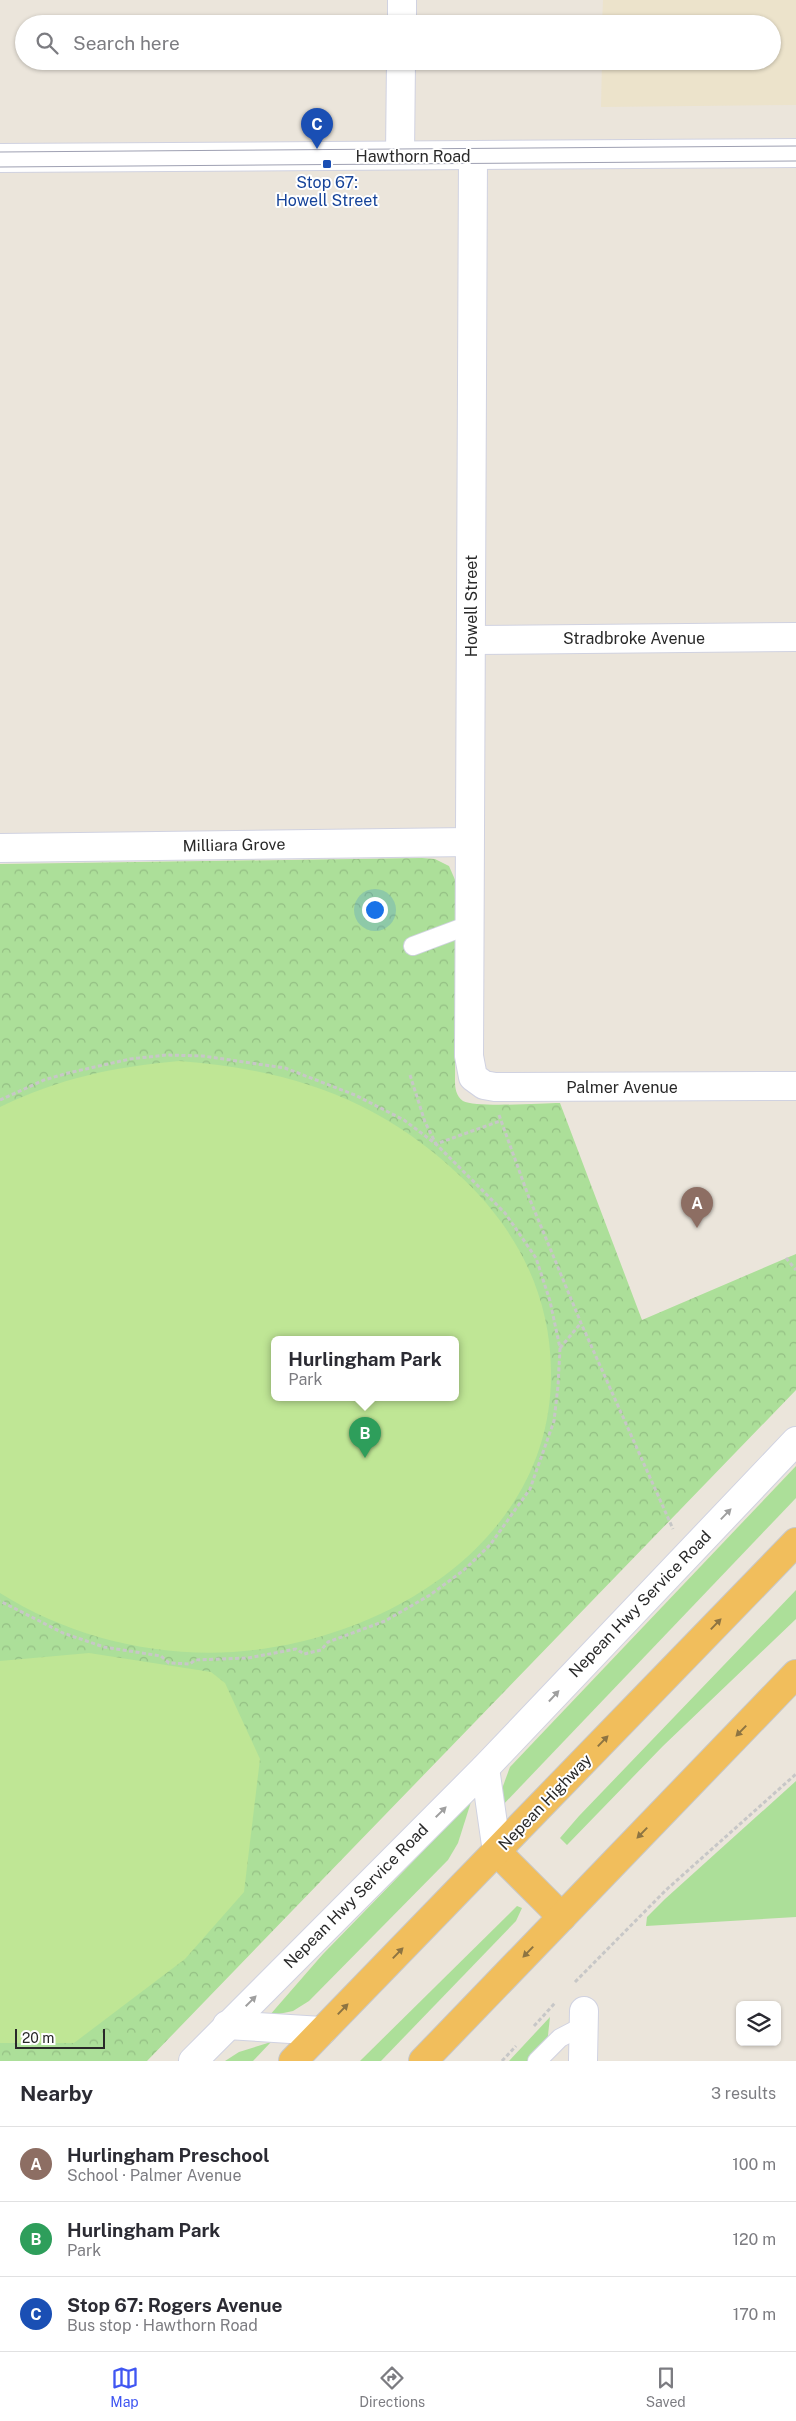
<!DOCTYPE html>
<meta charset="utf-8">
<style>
body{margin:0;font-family:"Public Sans",sans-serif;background:#f2f2f3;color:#2b2b33}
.controls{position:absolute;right:15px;bottom:15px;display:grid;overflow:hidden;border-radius:8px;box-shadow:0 1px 4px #0004}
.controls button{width:45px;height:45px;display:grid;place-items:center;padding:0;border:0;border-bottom:1px solid #e1e1e2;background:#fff;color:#2b2b33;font:25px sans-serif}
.scale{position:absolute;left:15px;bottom:12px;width:90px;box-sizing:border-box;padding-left:5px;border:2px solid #292929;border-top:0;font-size:14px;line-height:18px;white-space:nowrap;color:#292929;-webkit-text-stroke:4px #fff;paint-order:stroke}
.you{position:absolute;left:374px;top:909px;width:18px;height:18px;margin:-12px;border:4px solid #fff;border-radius:50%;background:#1a73e8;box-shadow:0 0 0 8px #1a73e833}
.badge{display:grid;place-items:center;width:32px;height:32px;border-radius:50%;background:#4056f2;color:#fff;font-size:16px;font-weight:700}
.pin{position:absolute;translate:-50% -41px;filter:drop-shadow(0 1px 2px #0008)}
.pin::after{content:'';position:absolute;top:26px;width:18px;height:15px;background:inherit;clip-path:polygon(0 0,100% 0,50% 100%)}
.popup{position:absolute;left:271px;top:1336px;width:188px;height:65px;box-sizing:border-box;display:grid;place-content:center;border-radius:8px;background:#fff;filter:drop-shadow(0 1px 4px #0005);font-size:16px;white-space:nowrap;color:#7c7c81}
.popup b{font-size:19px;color:#2b2b33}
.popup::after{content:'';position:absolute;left:50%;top:100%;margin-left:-10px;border:10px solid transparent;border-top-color:#fff}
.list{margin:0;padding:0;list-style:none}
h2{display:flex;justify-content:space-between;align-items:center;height:65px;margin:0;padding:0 20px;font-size:21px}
h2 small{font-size:16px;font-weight:400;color:#7c7c81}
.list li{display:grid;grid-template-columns:32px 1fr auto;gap:15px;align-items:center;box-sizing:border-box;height:75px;padding:0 20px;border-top:1px solid #e1e1e2}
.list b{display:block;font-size:19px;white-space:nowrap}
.list p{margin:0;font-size:16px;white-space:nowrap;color:#7c7c81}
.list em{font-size:16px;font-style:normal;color:#7c7c81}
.icon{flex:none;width:28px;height:28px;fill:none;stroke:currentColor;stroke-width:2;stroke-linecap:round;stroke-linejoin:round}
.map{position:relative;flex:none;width:796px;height:2061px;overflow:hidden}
.search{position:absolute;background:#fff;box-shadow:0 1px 4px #0004;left:15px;right:15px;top:15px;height:55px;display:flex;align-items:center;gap:12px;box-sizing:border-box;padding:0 18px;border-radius:28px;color:#7c7c81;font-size:19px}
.sheet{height:290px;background:#fff}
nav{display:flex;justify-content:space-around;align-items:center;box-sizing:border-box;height:70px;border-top:1px solid #e1e1e2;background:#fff;font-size:14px;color:#7c7c81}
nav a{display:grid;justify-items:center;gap:2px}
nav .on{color:#4056f2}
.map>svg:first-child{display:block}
.education{fill:#ece3cb}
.grass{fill:#acdf99}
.park{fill:url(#park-crowns);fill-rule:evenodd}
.pitch{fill:#bfe695;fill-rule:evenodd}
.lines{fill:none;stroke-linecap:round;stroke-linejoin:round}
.service-casing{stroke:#d0d2e1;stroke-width:20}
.minor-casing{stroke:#d0d2e1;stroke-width:30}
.secondary-casing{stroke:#d0d2e1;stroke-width:30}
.trunk-casing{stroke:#c7c7c7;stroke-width:30}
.path{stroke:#c7c7c7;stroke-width:3;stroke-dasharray:4 2.5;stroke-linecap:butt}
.service{stroke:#fff;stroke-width:18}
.minor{stroke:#fff;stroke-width:28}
.secondary{stroke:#fff;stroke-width:28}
.trunk{stroke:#f1be5c;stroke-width:28}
.tram{stroke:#9ea0b2;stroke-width:1}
.oneway{fill:#9f9f9f}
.oneway2{fill:#8d7442}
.transit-dot{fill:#1a4fb4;stroke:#fff;stroke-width:2}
.labels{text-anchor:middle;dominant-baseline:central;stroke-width:4;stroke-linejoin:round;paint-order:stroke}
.street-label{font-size:16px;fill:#292929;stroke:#fff}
.transit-label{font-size:16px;fill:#164399;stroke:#fff}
</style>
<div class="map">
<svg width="796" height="2061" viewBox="0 0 796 2061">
<defs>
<pattern id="park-crowns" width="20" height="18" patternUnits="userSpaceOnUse" patternTransform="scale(1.25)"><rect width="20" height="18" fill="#acdf99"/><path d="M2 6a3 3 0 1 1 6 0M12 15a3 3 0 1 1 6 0" fill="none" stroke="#94bf84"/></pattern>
</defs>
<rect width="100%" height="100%" fill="#ebe5db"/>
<polygon class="education" points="603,0 796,0 796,105 601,107 602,61 772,61 772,24 602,24"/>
<g class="grass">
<polygon points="796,1466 796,1498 502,1806 503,1786 510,1767"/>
<polygon points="796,1590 796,1619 663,1746 567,1845 560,1838 579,1816"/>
<polygon points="796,1781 796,1917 646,1926 647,1917 665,1899"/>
<polygon points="471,1802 458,1843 448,1860 309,2001 293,2011 269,2016 323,1954"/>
<polygon points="517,1906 522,1908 516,1921 381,2061 360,2061"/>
<polygon points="550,2017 547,2044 531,2061 509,2061"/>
<polygon points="271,2042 253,2061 225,2061 239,2052"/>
</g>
<path class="park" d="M422 858 435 859 449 866 456 882 455 1081C455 1088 456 1096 463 1101 476 1108 542 1103 560 1103L642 1320 796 1254V1390L147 2061H0V864ZM275 1339H455V1397H275Z"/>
<g class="pitch">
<path d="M179 1061C287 1069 377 1098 457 1173 514 1225 550 1291 551 1370 554 1540 386 1642 233 1652 152 1657 68 1636 0 1593V1107C60 1078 113 1067 179 1061ZM275 1339H455V1397H275Z"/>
<polygon points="89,1653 211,1672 225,1683 260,1759 244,1892 185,1959 74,2043 0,2043 0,1661"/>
</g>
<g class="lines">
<g class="service-casing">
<g id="service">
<polyline points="413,946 469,925"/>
<polyline points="537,2061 560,2038 583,2026"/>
</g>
</g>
<g class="minor-casing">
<g id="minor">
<polyline points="402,24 402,0"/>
<polyline points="400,155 401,61"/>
<polyline points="473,156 469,1056 473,1077 484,1085 495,1087 796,1086"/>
<polyline points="471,640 796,637"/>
<polyline points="0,848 469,842"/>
<polyline points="485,1768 497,1852"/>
<polyline points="227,2025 322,2031"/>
<polyline points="193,2061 485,1768 796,1441"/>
<polyline points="583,2061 584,2011"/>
</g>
</g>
<g class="secondary-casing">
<polyline id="secondary" points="0,158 796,153"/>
</g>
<g class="trunk-casing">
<g id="trunk">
<polyline points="497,1852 562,1917"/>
<polyline points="293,2061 796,1542"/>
<polyline points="423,2061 796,1674"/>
</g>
</g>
<g class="path">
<polyline points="410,1075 425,1122 436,1144 500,1121"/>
<polyline points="0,1100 44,1080 68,1073 130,1059 166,1055 203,1056 285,1068 355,1095 404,1120 436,1144 505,1213 536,1258 550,1301 560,1348 558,1386 554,1421 530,1489 490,1545 464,1570 430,1595 385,1621 328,1642 321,1650 304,1654 296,1649 248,1658 195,1660 190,1664 169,1663 161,1656 104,1647 63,1633 0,1601"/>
<polyline points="499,1115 528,1195 581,1323 673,1529"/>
<polyline points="786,1258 796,1270"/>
<polyline points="560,1348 581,1323"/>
<polyline points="575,1982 666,1890 796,1774"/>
<polyline points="534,2026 555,2003"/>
<polyline points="502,2061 516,2046"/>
</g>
<use href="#service" class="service"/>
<use href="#minor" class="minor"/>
<use href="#secondary" class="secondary"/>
<use href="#trunk" class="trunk"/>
<g class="tram">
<polyline points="0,152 796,146"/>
<polyline points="0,167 796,161"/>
</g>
</g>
<defs><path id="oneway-solid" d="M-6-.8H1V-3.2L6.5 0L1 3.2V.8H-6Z" transform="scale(1.25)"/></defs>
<g class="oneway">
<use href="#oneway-solid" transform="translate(726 1514) rotate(-46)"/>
<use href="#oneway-solid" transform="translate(554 1696) rotate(-47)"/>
<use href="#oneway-solid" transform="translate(441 1812) rotate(-45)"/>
<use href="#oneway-solid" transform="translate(251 2001) rotate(-45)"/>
</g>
<g class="oneway2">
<use href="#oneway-solid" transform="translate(716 1624) rotate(-46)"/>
<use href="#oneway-solid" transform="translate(741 1731) rotate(134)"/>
<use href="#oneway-solid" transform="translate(603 1741) rotate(-46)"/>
<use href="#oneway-solid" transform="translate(642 1833) rotate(134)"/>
<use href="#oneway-solid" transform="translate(528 1952) rotate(134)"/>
<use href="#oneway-solid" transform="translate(398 1953) rotate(-46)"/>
<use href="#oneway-solid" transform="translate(343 2009) rotate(-46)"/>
</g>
<rect class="transit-dot" x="322" y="159" width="10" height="10" rx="2.5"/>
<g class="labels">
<g class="street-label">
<text x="413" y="156">Hawthorn Road</text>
<text transform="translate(471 606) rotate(-90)">Howell Street</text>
<text x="634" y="638">Stradbroke Avenue</text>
<text transform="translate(234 845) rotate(-1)">Milliara Grove</text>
<text x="622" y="1087">Palmer Avenue</text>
<text transform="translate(640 1604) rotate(-46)">Nepean Hwy Service Road</text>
<text transform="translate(545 1802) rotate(-46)">Nepean Highway</text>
<text transform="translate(356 1896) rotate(-45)">Nepean Hwy Service Road</text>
</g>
<g class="transit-label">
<text x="327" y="182">Stop 67:<tspan x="327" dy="18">Howell Street</tspan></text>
</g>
</g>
</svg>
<div class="controls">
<button><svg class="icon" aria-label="layers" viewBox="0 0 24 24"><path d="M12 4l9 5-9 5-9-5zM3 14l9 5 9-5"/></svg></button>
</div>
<div class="scale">20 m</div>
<div class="you"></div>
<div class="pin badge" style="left:697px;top:1228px;background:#8d6e63">A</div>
<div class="pin badge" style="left:365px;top:1458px;background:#2e9e5b">B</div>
<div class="popup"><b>Hurlingham Park</b>Park</div>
<div class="pin badge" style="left:317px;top:149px;background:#1a4fb4">C</div>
<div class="search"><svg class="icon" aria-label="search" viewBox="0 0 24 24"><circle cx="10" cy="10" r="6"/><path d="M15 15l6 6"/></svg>Search here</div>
</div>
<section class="sheet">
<h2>Nearby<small>3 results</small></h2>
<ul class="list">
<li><span class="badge" style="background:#8d6e63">A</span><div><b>Hurlingham Preschool</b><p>School · Palmer Avenue</p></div><em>100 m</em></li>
<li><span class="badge" style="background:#2e9e5b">B</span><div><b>Hurlingham Park</b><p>Park</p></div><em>120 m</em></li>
<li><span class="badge" style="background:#1a4fb4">C</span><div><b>Stop 67: Rogers Avenue</b><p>Bus stop · Hawthorn Road</p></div><em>170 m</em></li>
</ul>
</section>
<nav>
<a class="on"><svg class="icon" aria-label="map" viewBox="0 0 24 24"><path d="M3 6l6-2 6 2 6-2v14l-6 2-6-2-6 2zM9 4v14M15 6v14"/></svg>Map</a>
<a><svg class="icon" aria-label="directions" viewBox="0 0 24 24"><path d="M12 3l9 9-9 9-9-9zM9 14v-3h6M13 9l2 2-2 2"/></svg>Directions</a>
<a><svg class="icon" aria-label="saved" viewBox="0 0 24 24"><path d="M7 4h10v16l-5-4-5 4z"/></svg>Saved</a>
</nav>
